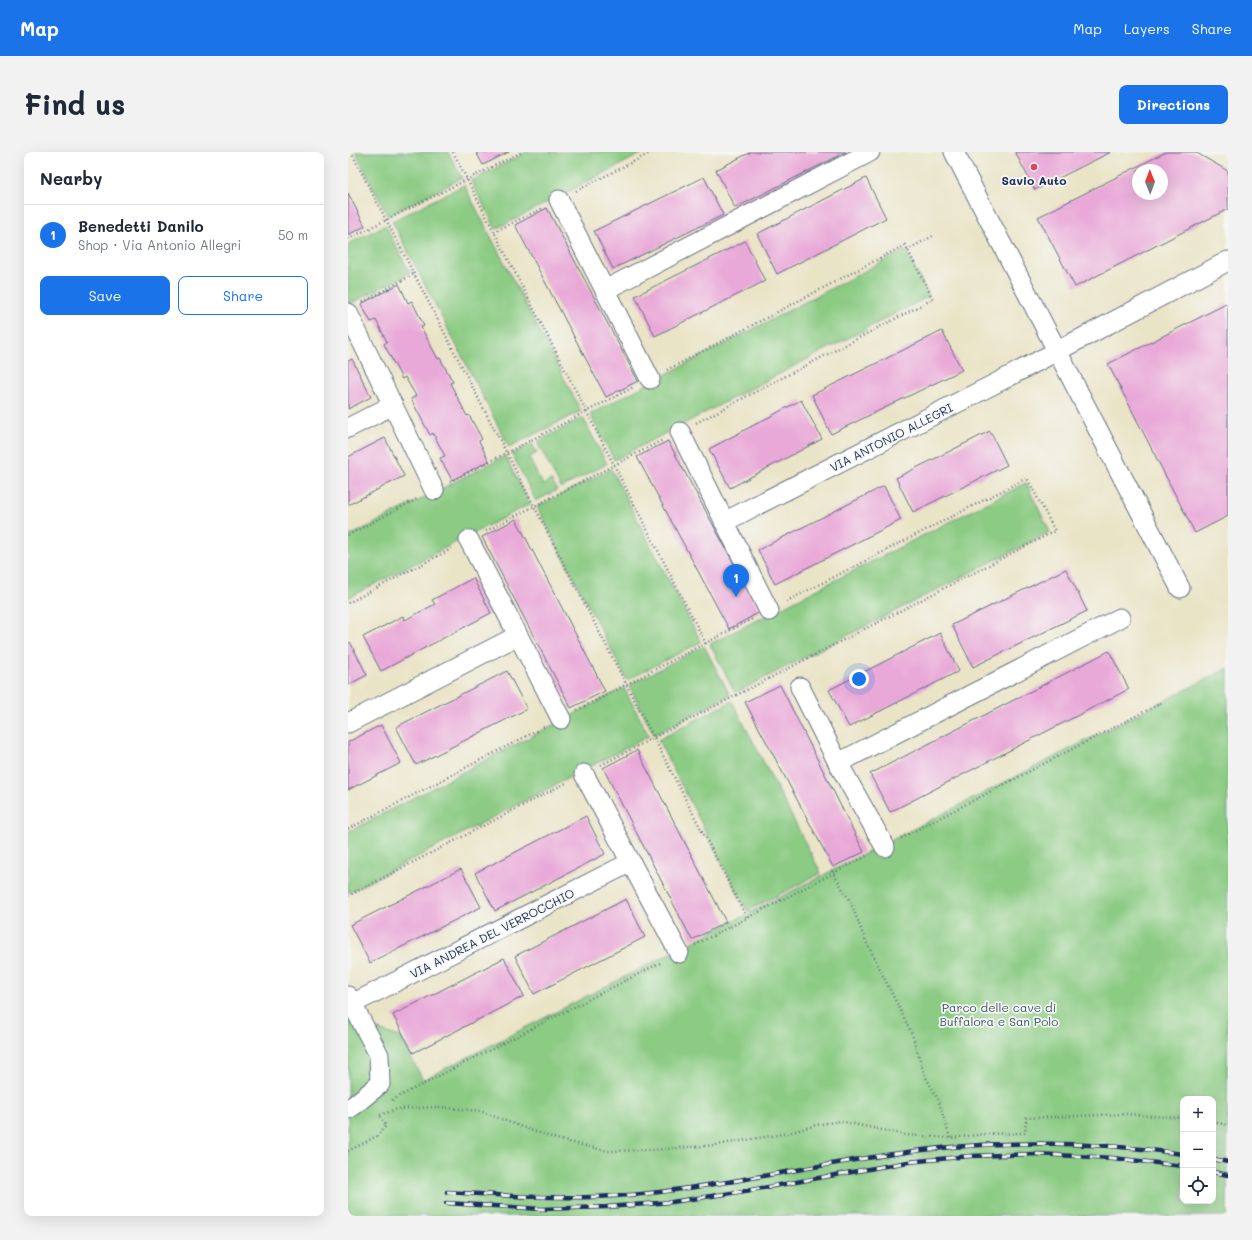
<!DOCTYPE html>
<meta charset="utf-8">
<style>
body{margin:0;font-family:Mali,sans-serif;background:#f2f2f3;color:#1f2937}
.controls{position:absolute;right:12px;bottom:12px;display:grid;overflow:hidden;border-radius:8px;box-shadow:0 4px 16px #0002}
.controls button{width:36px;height:36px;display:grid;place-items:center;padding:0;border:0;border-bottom:1px solid #e0e1e3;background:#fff;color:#1f2937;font:20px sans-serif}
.compass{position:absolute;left:784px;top:12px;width:36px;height:36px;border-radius:50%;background:#fff;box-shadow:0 4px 16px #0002;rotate:359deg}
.you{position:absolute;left:511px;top:527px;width:14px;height:14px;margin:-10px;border:3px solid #fff;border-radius:50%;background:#1a73e8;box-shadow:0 0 0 6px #1a73e833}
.badge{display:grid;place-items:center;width:26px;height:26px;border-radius:50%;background:#1a73e8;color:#fff;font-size:13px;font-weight:700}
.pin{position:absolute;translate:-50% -33px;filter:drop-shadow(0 1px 2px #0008)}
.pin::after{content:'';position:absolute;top:21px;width:14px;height:12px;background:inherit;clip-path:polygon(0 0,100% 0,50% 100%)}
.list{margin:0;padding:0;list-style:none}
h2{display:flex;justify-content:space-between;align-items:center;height:52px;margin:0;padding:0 16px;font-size:17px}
h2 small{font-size:13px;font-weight:400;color:#747a83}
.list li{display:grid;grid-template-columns:26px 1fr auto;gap:12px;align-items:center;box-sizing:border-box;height:60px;padding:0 16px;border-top:1px solid #e0e1e3}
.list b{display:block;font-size:15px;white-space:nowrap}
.list p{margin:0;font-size:13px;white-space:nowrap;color:#747a83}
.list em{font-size:13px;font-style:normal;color:#747a83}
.actions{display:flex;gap:8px;padding:12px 16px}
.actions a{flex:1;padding:9px 0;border:1px solid #1a73e8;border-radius:8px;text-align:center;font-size:14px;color:#1a73e8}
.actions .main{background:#1a73e8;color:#fff}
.icon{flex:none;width:22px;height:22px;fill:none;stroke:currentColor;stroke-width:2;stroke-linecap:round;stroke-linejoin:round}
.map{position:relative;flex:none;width:880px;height:1064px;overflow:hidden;border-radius:8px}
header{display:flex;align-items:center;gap:24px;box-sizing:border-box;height:56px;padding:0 20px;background:#1a73e8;color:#fff}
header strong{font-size:19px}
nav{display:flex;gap:22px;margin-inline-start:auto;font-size:14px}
.intro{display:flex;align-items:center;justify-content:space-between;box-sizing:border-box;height:96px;padding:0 24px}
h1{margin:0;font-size:28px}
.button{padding:10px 18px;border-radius:8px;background:#1a73e8;color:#fff;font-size:14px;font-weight:700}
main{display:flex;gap:24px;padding:0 24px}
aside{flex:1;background:#fff;border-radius:8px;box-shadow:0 4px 16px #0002}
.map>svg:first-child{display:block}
.green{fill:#8bcb83;stroke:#537d70;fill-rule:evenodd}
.building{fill:#e9a9d8;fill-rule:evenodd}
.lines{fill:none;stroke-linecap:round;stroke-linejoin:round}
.minor-casing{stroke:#636e83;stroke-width:21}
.path{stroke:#636e83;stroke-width:2.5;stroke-dasharray:1 3;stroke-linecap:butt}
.minor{stroke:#fff;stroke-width:19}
.rail-casing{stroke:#1b2f5e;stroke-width:4.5}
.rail{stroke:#f6f6f2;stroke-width:3;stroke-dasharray:9;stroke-linecap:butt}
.poi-dot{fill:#d1495b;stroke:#f6f6f2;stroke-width:1.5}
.labels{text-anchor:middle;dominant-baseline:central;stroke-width:3.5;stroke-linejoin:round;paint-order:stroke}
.poi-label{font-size:12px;font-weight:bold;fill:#1b2f5e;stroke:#f6f6f2}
.street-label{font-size:12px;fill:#1b2f5e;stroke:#f6f6f2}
.park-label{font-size:12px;fill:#375667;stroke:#f6f6f2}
</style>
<header>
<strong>Map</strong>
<nav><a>Map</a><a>Layers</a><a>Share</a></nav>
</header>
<div class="intro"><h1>Find us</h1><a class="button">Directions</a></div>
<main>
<aside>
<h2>Nearby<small></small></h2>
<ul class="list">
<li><span class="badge">1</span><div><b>Benedetti Danilo</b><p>Shop · Via Antonio Allegri</p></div><em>50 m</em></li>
</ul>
<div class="actions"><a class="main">Save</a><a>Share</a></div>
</aside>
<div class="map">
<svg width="880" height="1064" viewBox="0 0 880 1064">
<rect width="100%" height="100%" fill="#f6f6f2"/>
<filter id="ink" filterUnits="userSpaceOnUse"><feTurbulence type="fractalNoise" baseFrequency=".025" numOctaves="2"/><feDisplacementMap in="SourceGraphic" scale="8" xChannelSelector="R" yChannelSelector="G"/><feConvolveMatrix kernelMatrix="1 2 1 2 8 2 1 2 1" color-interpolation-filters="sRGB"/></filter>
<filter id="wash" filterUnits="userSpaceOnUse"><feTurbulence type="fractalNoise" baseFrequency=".012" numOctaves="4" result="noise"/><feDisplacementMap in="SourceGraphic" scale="16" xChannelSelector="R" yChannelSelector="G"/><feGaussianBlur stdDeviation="0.9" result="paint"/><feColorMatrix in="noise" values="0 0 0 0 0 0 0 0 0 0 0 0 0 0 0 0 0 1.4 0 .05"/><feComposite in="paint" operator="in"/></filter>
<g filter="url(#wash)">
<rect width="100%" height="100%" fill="#eae4c7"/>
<g class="green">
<polygon points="7,0 100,0 114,26 40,64"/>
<polygon points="179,0 297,0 148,77 123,29"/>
<polygon points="116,33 233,259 161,295 44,69"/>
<polygon points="37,73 62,121 0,153 0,92"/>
<polygon points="557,98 581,144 266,308 242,262"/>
<polygon points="235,266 259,312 213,336 189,290"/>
<polygon points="184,292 189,301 181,306 195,333 203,328 209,338 188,349 164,302"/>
<polygon points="157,304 182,352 0,446 0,385"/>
<polygon points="263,317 353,490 279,528 189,355"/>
<polygon points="678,331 702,380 387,541 362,492"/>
<polygon points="356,494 382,543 306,583 281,533"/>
<path d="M880 516 879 1064H0V868L52 885 75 928ZM835 947H865V1049H835Z"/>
<polygon points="276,536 301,584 0,741 0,680"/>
<polygon points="384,549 473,721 399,759 310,588"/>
</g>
<g id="blocks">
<g class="building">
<polygon points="128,0 161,0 135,13"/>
<polygon points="403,0 498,0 387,56 368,18"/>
<polygon points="667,0 763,0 687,38"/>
<path d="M818 0H847L880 19V57L727 135 690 65ZM790 18H814V42H790Z"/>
<polygon points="356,25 375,63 265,117 246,79"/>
<polygon points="518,26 538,66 429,122 409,82"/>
<polygon points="0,41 17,74 0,83"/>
<polygon points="199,56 290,229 258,245 167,73"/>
<polygon points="397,89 417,129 307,184 287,144"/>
<polygon points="51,132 60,151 64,149 76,174 73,175 90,207 92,206 105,230 102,231 119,264 121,263 134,287 131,289 141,309 104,328 92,306 97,304 85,281 82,283 63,247 68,244 57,225 54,227 36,192 39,190 28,168 23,170 13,152"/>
<polygon points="880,151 880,364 847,381 760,212"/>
<polygon points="594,179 614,218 483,282 464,243"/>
<polygon points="4,207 23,245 0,257 0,209"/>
<polygon points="453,248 474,287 382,336 361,297"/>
<polygon points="642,279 659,313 565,360 548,326"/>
<polygon points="37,286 56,324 0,353 0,305"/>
<polygon points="320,289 412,460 381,477 289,305"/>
<polygon points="536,334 553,368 427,432 410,398"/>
<polygon points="168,367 257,539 223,556 134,385"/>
<polygon points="718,417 739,459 625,515 604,473"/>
<polygon points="125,426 143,461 33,519 15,485 55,464 57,468 87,452 84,448"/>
<polygon points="592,481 611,519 501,575 481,538"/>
<polygon points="2,490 19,523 0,533 0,492"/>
<polygon points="761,499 781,537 542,660 522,622"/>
<polygon points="159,519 179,557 68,613 48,575"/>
<polygon points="432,533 516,700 485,715 397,550"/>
<polygon points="33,573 53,611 0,638 0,590"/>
<polygon points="289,598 378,770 344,788 255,616"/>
<polygon points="238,664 257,702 147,759 127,721"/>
<polygon points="113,717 133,755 22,811 2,773"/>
<polygon points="278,747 297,785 186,842 167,804"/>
<polygon points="156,806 176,844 65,901 45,863"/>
</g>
</g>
</g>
<g filter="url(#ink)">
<use href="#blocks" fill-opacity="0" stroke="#636e83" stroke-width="1"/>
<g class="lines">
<g class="minor-casing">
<g id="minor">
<polyline points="606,0 832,436"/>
<polyline points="211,48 302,227"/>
<polyline points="257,138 522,0"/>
<polyline points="0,161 86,338"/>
<polyline points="0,276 45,253"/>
<polyline points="332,280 421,459"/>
<polyline points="376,370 658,226 880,109"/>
<polyline points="121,388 213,567"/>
<polyline points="452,535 490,611 537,695"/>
<polyline points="0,571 169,484"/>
<polyline points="490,611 772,466"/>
<polyline points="236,622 331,801"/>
<polyline points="0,844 31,903 32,932 5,954 0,957"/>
<polyline points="4,852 283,710"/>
</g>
</g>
<g class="path">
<polyline points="3,0 399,766"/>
<polyline points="105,0 358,492"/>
<polyline points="228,39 304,0"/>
<polyline points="146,80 195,56"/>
<polyline points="0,87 174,0"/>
<polyline points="559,98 585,84"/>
<polyline points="15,150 66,122"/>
<polyline points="319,218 557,93 585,147 348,271"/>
<polyline points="102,330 286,235"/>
<polyline points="138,379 315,288"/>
<polyline points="0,383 69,347"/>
<polyline points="0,451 105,396"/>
<polyline points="229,558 404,467"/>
<polyline points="253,613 707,379 679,326 437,450"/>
<polyline points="0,677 196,575"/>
<polyline points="553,686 813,551"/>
<polyline points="484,719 503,751 516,785 564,882 577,924 590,947 602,986"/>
<polyline points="0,744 220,630"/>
<polyline points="347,793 520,703"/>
<polyline points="44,948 314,810"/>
<polyline points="32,963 49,957 90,955 132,959 174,975 212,988 260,999 306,998 368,993 441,981 468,973 492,969 558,983 602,986 638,982 677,981 678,966 778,962 835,966"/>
<polyline points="865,970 880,973"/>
<polyline points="0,999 29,984 38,974 31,962"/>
</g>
<use href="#minor" class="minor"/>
<g class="rail-casing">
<g id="rail">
<polyline points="865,1007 880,1010"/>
<polyline points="865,1020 880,1023"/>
<path d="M99 1040C159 1044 220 1048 281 1043 314 1041 347 1035 380 1030 433 1021 486 1011 538 1003 636 988 737 988 835 1002"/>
<polyline points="98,1051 193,1057 259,1055 324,1050 403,1038 560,1010 622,1004 688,1002 765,1006 835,1014"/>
</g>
</g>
<use href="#rail" class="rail"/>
</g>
</g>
<circle class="poi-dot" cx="686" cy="15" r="4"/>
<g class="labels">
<g class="poi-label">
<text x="686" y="28">Savio Auto</text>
</g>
<g class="street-label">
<text transform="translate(543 285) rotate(-27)">VIA ANTONIO ALLEGRI</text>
<text transform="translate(144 781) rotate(-27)">VIA ANDREA DEL VERROCCHIO</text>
</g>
<g class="park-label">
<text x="651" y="855">Parco delle cave di<tspan x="651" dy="14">Buffalora e San Polo</tspan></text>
</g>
</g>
</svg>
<div class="controls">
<button>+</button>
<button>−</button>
<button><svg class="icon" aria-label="locate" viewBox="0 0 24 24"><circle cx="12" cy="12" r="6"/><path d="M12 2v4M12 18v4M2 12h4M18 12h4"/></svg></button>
</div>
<svg class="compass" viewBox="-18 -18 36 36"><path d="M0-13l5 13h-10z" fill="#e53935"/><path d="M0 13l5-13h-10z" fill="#747a83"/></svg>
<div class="you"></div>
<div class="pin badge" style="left:388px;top:445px">1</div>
</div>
</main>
